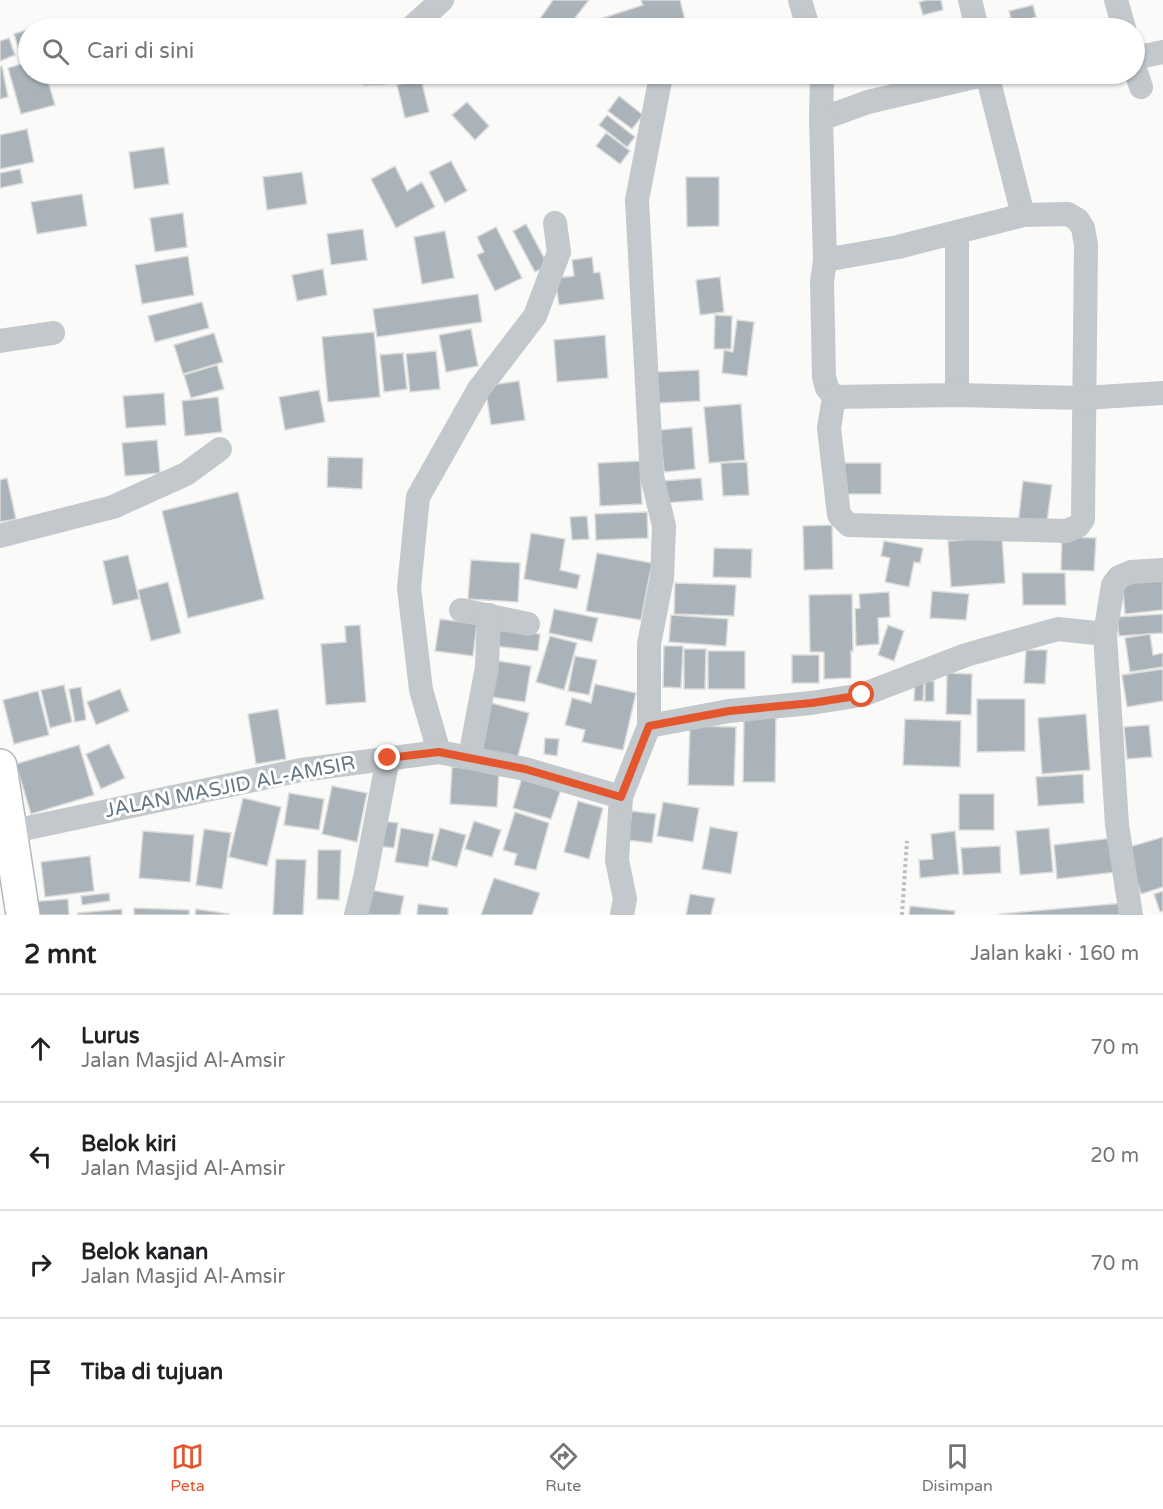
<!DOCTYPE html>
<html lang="id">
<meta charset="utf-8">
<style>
body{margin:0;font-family:"Varela Round",sans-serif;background:#f6f6f6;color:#202124}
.stop{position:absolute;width:18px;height:18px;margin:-14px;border:4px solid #e4572e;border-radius:50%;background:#fff}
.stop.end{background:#e4572e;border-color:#fff;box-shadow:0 2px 6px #0008}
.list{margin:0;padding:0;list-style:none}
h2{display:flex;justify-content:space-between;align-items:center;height:78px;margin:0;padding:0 24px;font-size:26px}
h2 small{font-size:20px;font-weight:400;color:#757577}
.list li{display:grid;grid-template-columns:39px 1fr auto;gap:18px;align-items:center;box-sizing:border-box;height:108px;padding:0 24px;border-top:2px solid #e0e0e0}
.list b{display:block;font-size:22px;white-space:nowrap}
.list p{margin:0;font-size:20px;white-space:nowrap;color:#757577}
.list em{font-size:20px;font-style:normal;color:#757577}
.icon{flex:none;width:33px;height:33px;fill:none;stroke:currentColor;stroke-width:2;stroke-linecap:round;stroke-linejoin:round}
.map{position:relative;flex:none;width:1163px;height:915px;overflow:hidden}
.search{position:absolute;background:#fff;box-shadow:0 2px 4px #0004;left:18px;right:18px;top:18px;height:66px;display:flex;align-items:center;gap:15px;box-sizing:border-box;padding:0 21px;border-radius:33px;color:#757577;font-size:22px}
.sheet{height:510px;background:#fff}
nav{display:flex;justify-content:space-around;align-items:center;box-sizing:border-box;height:84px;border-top:2px solid #e0e0e0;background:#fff;font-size:16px;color:#757577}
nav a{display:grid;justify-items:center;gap:3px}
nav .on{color:#e4572e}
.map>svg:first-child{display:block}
.building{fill:#aab3b9;stroke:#dcdcda;stroke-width:1.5}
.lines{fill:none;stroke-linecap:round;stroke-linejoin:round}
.secondary-casing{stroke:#b3babf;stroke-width:36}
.path{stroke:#bbbfc2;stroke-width:4;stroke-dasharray:3 3;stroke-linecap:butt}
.street{stroke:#c3c8cc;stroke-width:24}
.secondary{stroke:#fff;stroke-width:33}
.route{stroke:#e4572e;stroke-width:8}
.labels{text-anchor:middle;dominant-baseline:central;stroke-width:6;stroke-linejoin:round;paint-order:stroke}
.street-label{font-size:20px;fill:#657683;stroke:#fff}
</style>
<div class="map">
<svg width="1163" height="915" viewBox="0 0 1163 915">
<rect width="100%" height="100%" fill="#fafaf8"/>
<g class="building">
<polygon points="553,0 589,0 567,28 542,28 536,24"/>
<polygon points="641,0 680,0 687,28 572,28 643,5"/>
<polygon points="927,0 941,0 943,10 923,15 919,2"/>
<polygon points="1033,5 1036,17 1012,24 1009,11"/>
<polygon points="26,30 28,36 28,51 20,54 14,34"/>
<polygon points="9,38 15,55 0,61 0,41"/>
<polygon points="28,62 28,74 46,74 55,105 21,114 8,68"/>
<polygon points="2,66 8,97 0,99 0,67"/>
<polygon points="364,74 385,74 385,84 364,85"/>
<polygon points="421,79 429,112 405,118 397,85"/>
<polygon points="619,96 643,115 632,129 608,111"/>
<polygon points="467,102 489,126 475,140 452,115"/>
<polygon points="607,115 635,137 627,147 599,125"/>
<polygon points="27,129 34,162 0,169 0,135"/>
<polygon points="606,133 630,151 620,164 596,146"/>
<polygon points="164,147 169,184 134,189 129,152"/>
<polygon points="451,161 467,191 445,203 429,172"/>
<polygon points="395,166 407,191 422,182 435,207 396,228 371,179"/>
<polygon points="20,169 23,183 0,188 0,173"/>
<polygon points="302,172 307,204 267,210 263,177"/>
<polygon points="686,177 719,177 719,226 687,227"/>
<polygon points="82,194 87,226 37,234 31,202"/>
<polygon points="183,213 187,247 155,252 150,218"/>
<polygon points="526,224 548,265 535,272 513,231"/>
<polygon points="496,227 522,278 495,291 477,255 484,252 477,237"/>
<polygon points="363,229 367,260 331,265 327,234"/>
<polygon points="445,231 454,278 422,284 414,237"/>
<polygon points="188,256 194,295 142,304 135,265"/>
<polygon points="592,257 594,273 600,272 604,299 559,305 555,278 574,276 572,260"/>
<polygon points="323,269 327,295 297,301 292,275"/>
<polygon points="720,277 724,312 700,315 696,280"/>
<polygon points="478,294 482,322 377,337 373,309"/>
<polygon points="202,302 209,328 155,342 148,316"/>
<polygon points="715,315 732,316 731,349 714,349"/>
<polygon points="737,320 754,322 747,376 722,373 724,350 733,352"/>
<polygon points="471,329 478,366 446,372 439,335"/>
<polygon points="374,332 380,397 328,402 322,337"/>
<polygon points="214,333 223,362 183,374 174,345"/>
<polygon points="605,335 608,378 557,382 554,340"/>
<polygon points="436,351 440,389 410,392 406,354"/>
<polygon points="403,353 407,389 384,392 380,355"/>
<polygon points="217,365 224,389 191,398 184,375"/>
<polygon points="699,370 700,401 659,403 657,372"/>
<polygon points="519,381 525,420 491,425 485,386"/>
<polygon points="319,390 325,422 285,430 279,397"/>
<polygon points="164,393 166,425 126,428 123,396"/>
<polygon points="218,397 222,432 185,436 182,401"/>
<polygon points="741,404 745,460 709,463 704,407"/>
<polygon points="692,427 695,469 664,472 660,430"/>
<polygon points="157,440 160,473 125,476 122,443"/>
<polygon points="328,457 363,458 362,489 327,487"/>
<polygon points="640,461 642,504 600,506 598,463"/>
<polygon points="747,462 749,495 723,496 721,463"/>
<rect x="842" y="463" width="39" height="31"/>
<polygon points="7,478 16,519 0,522 0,480"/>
<polygon points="701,478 703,500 665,503 663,481"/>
<polygon points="1023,481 1052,485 1046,528 1018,525"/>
<polygon points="238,492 264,599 188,618 162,511"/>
<polygon points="647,512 648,538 596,540 595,514"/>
<polygon points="587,516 589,539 572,540 570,517"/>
<polygon points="832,525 833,569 804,570 803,526"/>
<polygon points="531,533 565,539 560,570 580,575 577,589 524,579"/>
<polygon points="1002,537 1005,583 951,587 948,541"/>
<polygon points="1062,537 1096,538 1094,571 1061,570"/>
<polygon points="884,541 923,548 920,563 914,562 909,587 885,582 890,558 881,556"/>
<polygon points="714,548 752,549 751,578 713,577"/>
<polygon points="597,553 652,563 641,620 586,611"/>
<polygon points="128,555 139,599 113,605 103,561"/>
<polygon points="471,560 520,563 518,602 468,599"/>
<polygon points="1022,573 1065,573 1066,605 1023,605"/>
<polygon points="1163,574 1163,610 1125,614 1122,578"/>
<polygon points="168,582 181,633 151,641 138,590"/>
<polygon points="675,583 736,585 734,616 674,614"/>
<polygon points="932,591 969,594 966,620 930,618"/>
<polygon points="889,592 890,617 878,618 879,644 856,646 855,609 860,608 859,594"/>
<polygon points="852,594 853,651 851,651 851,678 824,679 824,652 810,652 809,595"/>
<polygon points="554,609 598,618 592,642 549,633"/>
<polygon points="1163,614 1163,633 1119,636 1117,617"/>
<polygon points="671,615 728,619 726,646 669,642"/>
<polygon points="440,619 477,624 473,656 435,651"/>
<polygon points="360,625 366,702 326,705 321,644 346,642 345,626"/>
<polygon points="888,625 904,631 894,661 878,655"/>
<polygon points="495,630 540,634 538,651 494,646"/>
<polygon points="1150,634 1153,655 1163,653 1163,667 1130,672 1125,638"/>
<polygon points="550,636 577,643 564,690 536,682"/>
<polygon points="664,646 683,646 681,688 663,687"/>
<polygon points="684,649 706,649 705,689 684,689"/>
<polygon points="1026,650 1047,650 1045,684 1024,683"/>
<rect x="708" y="651" width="37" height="38"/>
<rect x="792" y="655" width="27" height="28"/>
<polygon points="575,656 597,660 589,695 568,691"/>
<polygon points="491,660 531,666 525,702 485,696"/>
<polygon points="1163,669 1163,701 1127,707 1122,675"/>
<polygon points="947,673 972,674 971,715 946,714"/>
<polygon points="915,680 924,680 923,701 914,701"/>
<polygon points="925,681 934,681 934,701 925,702"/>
<polygon points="595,684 636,693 623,750 582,742 585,730 565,725 572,698 591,703"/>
<polygon points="64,685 72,722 50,728 41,690"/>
<polygon points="81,687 86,720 75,722 69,689"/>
<polygon points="120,689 129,711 96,725 87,702"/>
<polygon points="38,691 49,735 14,744 3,700"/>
<polygon points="977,699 1025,699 1025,751 977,752"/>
<polygon points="491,703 529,713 516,764 478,754"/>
<polygon points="278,709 286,759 256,764 248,714"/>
<polygon points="1086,714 1090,770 1042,774 1038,718"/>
<polygon points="744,715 776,716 775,782 743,782"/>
<polygon points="905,719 961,721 960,767 903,765"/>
<polygon points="1149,725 1152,757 1127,759 1124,727"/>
<polygon points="690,726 736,727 734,786 688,785"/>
<polygon points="545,738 559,739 557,756 544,754"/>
<polygon points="109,744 125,778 101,789 86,754"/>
<polygon points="79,745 94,795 31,814 16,764"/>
<polygon points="452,767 499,770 497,807 450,804"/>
<polygon points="524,771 563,783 551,819 513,808"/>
<polygon points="1083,774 1084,803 1038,806 1036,777"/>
<polygon points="332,786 367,793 357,842 322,834"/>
<polygon points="289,793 324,799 319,830 284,825"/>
<rect x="959" y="794" width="35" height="36"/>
<polygon points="243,798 281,807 267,866 229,857"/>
<polygon points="578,801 603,808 589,859 564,852"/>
<polygon points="663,802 699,808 693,842 657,836"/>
<polygon points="632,811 656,814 652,843 627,840"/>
<polygon points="515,812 549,823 536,870 514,865 517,854 503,850"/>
<polygon points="381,821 398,823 394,848 377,846"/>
<polygon points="474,821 501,830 492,857 465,849"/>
<polygon points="710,827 738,832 731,874 702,869"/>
<polygon points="401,828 434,834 428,867 395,862"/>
<polygon points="440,828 466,835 457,867 431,860"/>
<polygon points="1049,828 1053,872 1020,875 1016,831"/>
<polygon points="204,829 231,833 222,889 196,885"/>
<polygon points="143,831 194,835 190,882 139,878"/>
<polygon points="955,831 959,874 920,878 919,860 933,859 931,834"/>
<polygon points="1163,837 1163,887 1141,894 1126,848"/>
<polygon points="1112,838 1116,872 1057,879 1054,845"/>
<polygon points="1000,846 1001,873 963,875 961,848"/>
<polygon points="318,850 341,850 339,900 317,899"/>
<polygon points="90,856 94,891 45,897 41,862"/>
<polygon points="276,859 306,860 303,915 273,915"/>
<polygon points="494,878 540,893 532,915 481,915"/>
<polygon points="365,889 404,896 400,915 361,915"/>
<polygon points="1163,891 1163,911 1160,912 1154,894"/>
<polygon points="109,893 110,901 82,905 81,896"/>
<polygon points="690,894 715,898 711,915 686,915"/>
<polygon points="68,899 69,915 30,915 29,902"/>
<polygon points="1124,903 1125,915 1000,915 1000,914"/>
<polygon points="418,904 448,908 448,915 417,915"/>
<polygon points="910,906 955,911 954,915 909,915"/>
<polygon points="134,908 189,910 189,915 134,915"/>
<polygon points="122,909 122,915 78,915 78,913"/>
<polygon points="196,909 229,914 229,915 195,915"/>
</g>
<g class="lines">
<g class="secondary-casing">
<polyline id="secondary" points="0,766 23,915"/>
</g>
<polyline class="path" points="902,915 907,841"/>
<g class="street">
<polyline points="800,0 808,28"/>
<polyline points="970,0 977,28"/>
<polyline points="1116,0 1124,28"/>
<polyline points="411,28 442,0"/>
<polyline points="1134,58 1163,52"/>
<polyline points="1134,66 1141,87"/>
<polyline points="822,74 821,119 868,102 987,74"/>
<polyline points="987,74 1023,215"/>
<polyline points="821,119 825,260 822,282 824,377 827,388 834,397 829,428 839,515 849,525 1067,531 1078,526 1083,519 1086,245 1083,228 1078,220 1068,214 1023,215 898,247 825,260"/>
<polyline points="0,341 53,333"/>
<polyline points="957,395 957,232"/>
<polyline points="834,397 957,395 1084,398 1163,393"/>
<polyline points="0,536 113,507 186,474 220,449"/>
<polyline points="461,610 528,624"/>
<polyline points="649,726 729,711 811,703 862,695 966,655 1058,629 1105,634"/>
<polyline points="439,752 421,690 409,588 418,497 479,389 535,316 559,252 555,223"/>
<polyline points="470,757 487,667 489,615"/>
<polyline points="621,797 617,860 625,899 622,915"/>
<polyline points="9,832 301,770 439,752 525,769 621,797 649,726 649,644 662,578 664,526 652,476 637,200 660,81"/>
<polyline points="356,915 365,878 388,758"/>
<polyline points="1131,915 1117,825 1105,634 1113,585 1119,577 1131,572 1163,570"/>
</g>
<use href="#secondary" class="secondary"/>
</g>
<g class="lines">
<polyline class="route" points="388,758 439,752 525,769 621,797 649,726 729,711 812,703 862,695"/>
</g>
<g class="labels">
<g class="street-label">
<text transform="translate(230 787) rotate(-11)">JALAN MASJID AL-AMSIR</text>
</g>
</g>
</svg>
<div class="stop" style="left:862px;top:695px"></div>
<div class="stop end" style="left:388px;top:758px"></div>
<div class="search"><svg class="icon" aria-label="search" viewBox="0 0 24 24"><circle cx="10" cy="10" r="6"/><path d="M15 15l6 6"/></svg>Cari di sini</div>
</div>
<section class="sheet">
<h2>2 mnt<small>Jalan kaki · 160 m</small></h2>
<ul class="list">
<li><svg class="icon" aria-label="ahead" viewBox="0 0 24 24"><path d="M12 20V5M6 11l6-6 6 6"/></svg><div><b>Lurus</b><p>Jalan Masjid Al-Amsir</p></div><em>70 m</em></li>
<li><svg class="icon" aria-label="left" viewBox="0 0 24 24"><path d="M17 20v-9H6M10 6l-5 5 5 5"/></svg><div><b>Belok kiri</b><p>Jalan Masjid Al-Amsir</p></div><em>20 m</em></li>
<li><svg class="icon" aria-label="right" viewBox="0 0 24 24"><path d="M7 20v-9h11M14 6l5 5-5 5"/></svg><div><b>Belok kanan</b><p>Jalan Masjid Al-Amsir</p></div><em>70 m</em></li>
<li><svg class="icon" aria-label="arrive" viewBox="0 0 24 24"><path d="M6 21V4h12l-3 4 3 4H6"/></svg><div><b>Tiba di tujuan</b></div></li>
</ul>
</section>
<nav>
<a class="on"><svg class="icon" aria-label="map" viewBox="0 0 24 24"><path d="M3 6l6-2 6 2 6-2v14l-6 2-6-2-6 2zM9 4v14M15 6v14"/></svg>Peta</a>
<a><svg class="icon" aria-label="directions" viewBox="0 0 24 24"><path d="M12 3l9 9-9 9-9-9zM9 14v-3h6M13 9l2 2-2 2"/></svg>Rute</a>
<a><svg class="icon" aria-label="saved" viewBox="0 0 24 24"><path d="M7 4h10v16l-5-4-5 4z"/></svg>Disimpan</a>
</nav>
